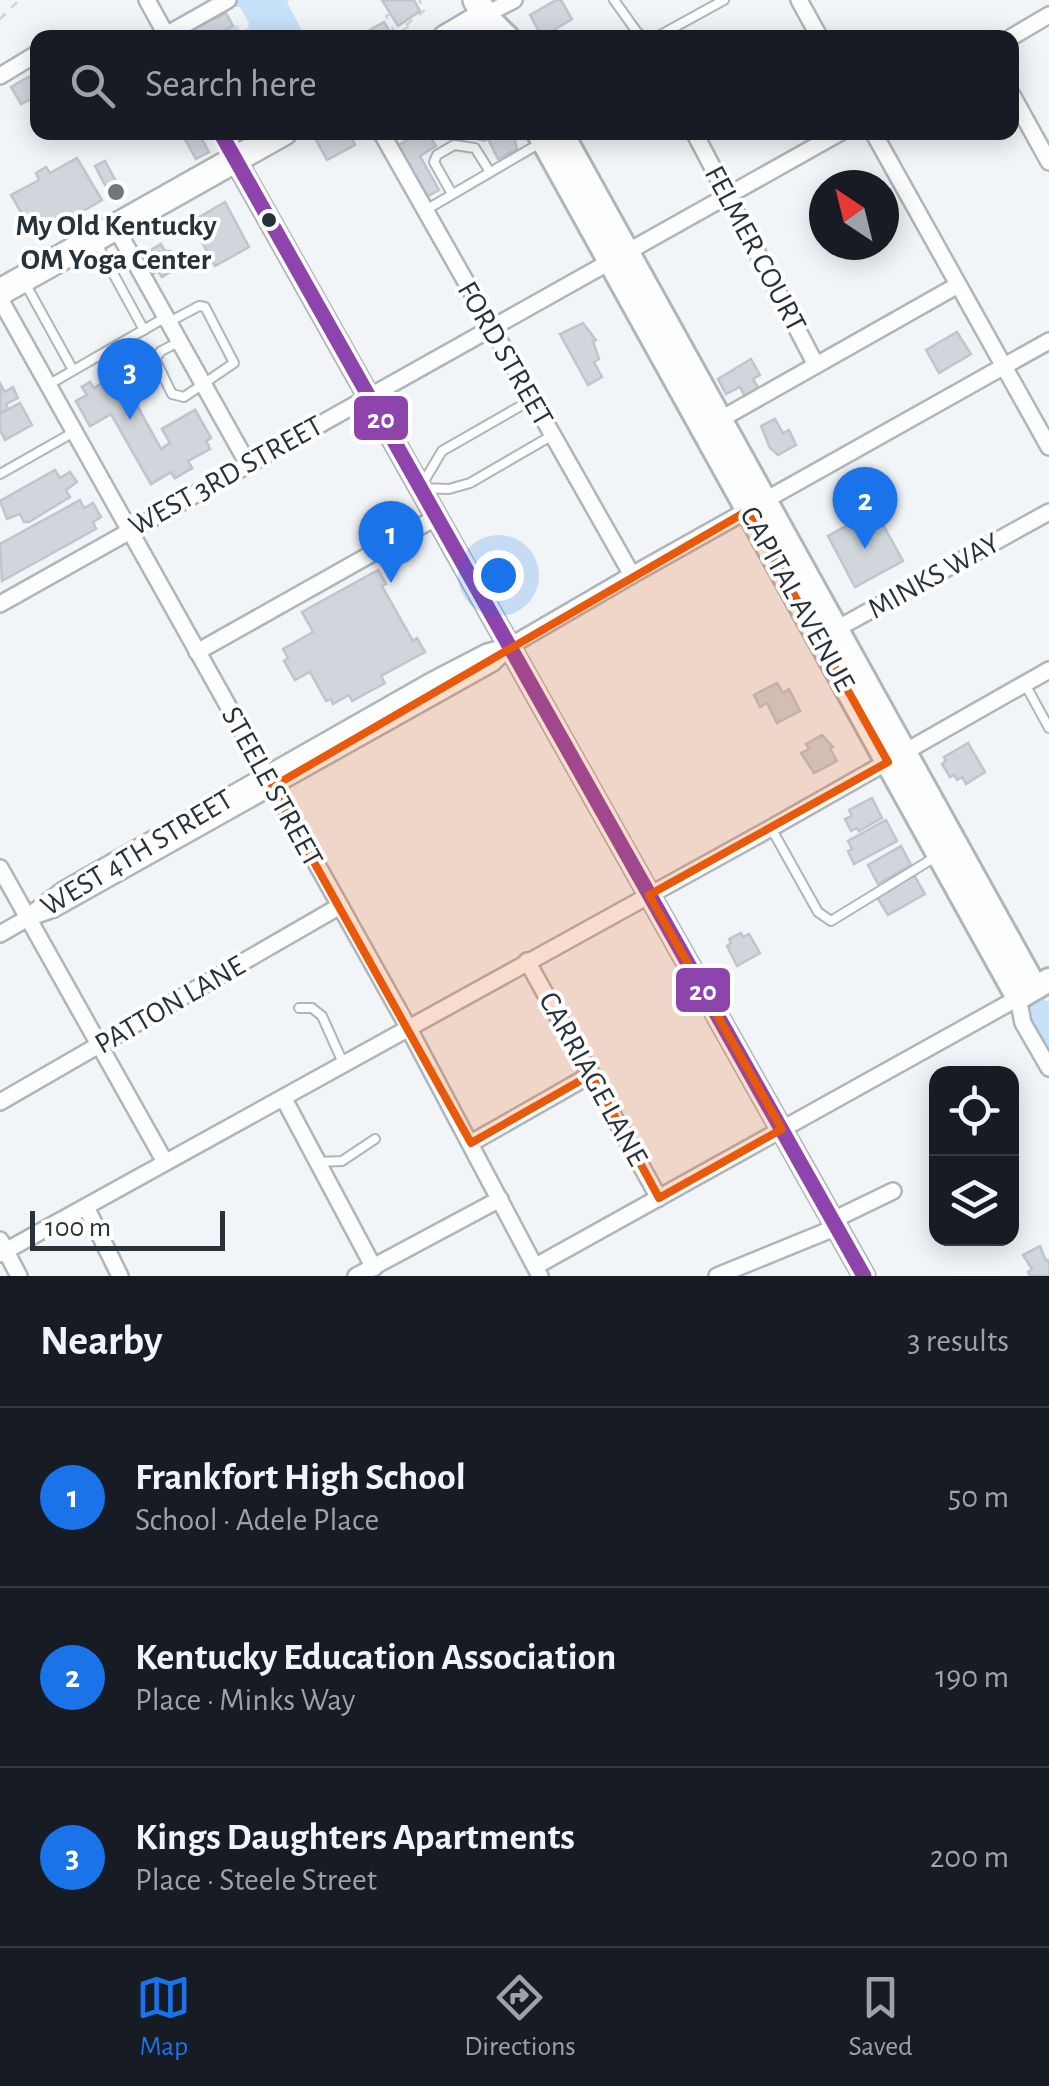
<!DOCTYPE html>
<meta charset="utf-8">
<style>
body{margin:0;font-family:"Alegreya Sans",sans-serif;background:#242831;color:#f1f3f6}
.controls{position:absolute;right:30px;bottom:30px;display:grid;overflow:hidden;border-radius:20px;box-shadow:0 5px 25px #0003}
.controls button{width:90px;height:90px;display:grid;place-items:center;padding:0;border:0;border-bottom:2px solid #363941;background:#171b24;color:#f1f3f6;font:50px sans-serif}
.compass{position:absolute;left:809px;top:170px;width:90px;height:90px;border-radius:50%;background:#171b24;box-shadow:0 5px 25px #0003;rotate:325deg}
.scale{position:absolute;left:30px;bottom:25px;width:195px;box-sizing:border-box;padding-left:10px;border:5px solid #28323b;border-top:0;font-size:28px;line-height:35px;white-space:nowrap;color:#28323b;-webkit-text-stroke:8px #fff;paint-order:stroke}
.you{position:absolute;left:498px;top:575px;width:35px;height:35px;margin:-25px;border:8px solid #fff;border-radius:50%;background:#1a73e8;box-shadow:0 0 0 15px #1a73e833}
.badge{display:grid;place-items:center;width:65px;height:65px;border-radius:50%;background:#1a73e8;color:#fff;font-size:32px;font-weight:700}
.pin{position:absolute;translate:-50% -82px;filter:drop-shadow(0 2px 5px #0008)}
.pin::after{content:'';position:absolute;top:52px;width:35px;height:30px;background:inherit;clip-path:polygon(0 0,100% 0,50% 100%)}
.list{margin:0;padding:0;list-style:none}
h2{display:flex;justify-content:space-between;align-items:center;height:130px;margin:0;padding:0 40px;font-size:42px}
h2 small{font-size:32px;font-weight:400;color:#9ea1a6}
.list li{display:grid;grid-template-columns:65px 1fr auto;gap:30px;align-items:center;box-sizing:border-box;height:180px;padding:0 40px;border-top:2px solid #363941}
.list b{display:block;font-size:38px;white-space:nowrap}
.list p{margin:0;font-size:32px;white-space:nowrap;color:#9ea1a6}
.list em{font-size:32px;font-style:normal;color:#9ea1a6}
.icon{flex:none;width:55px;height:55px;fill:none;stroke:currentColor;stroke-width:2;stroke-linecap:round;stroke-linejoin:round}
.map{position:relative;flex:none;width:1049px;height:1276px;overflow:hidden}
.search{position:absolute;background:#171b24;box-shadow:0 5px 25px #0003;left:30px;right:30px;top:30px;height:110px;display:flex;align-items:center;gap:25px;box-sizing:border-box;padding:0 35px;border-radius:20px;color:#9ea1a6;font-size:38px}
.sheet{height:670px;background:#171b24}
nav{display:flex;justify-content:space-around;align-items:center;box-sizing:border-box;height:140px;border-top:2px solid #363941;background:#171b24;font-size:28px;color:#9ea1a6}
nav a{display:grid;justify-items:center;gap:5px}
nav .on{color:#1a73e8}
.map>svg:first-child{display:block}
.green{fill:#c7e1f8}
.building{fill:#d0d6db;stroke:#bfc5cb;stroke-width:2.5}
.lines{fill:none;stroke-linecap:round;stroke-linejoin:round}
.service-casing{stroke:#afb5ba;stroke-width:12}
.minor-casing{stroke:#afb5ba;stroke-width:20}
.tertiary-casing{stroke:#afb5ba;stroke-width:25}
.secondary-casing{stroke:#afb5ba;stroke-width:28}
.primary-casing{stroke:#afb5ba;stroke-width:30}
.path{stroke:#d1d4d6;stroke-width:2.5;stroke-dasharray:8 8;stroke-linecap:butt}
.service{stroke:#fdfefe;stroke-width:8}
.minor{stroke:#fdfefe;stroke-width:15}
.tertiary{stroke:#fdfefe;stroke-width:20}
.secondary{stroke:#fdfefe;stroke-width:22}
.primary{stroke:#fdfefe;stroke-width:25}
.bus-1-casing{stroke:#fff;stroke-width:22}
.bus-1{stroke:#8e44ad;stroke-width:15}
.marked{fill:#e8590c;fill-opacity:0.2;stroke:#e8590c;stroke-width:8;stroke-linejoin:round}
.poi-dot{fill:#6f767d;stroke:#fff;stroke-width:4}
.bus-dot{fill:#28323b;stroke:#fff;stroke-width:4}
.labels{text-anchor:middle;dominant-baseline:central;stroke-width:8;stroke-linejoin:round;paint-order:stroke}
.poi-label{font-size:30px;font-weight:bold;fill:#28323b;stroke:#fff}
.street-label{font-size:30px;fill:#28323b;stroke:#fff}
.line-badge{stroke:#fff;stroke-width:4}
.badge-label{font-size:28px;text-anchor:middle;font-weight:bold;fill:#fff}
</style>
<div class="map">
<svg width="1049" height="1276" viewBox="0 0 1049 1276">
<rect width="100%" height="100%" fill="#f2f5f8"/>
<g class="green">
<polygon points="239,0 289,0 287,2 304,35 239,38 236,33 222,38 222,34 237,25 240,31 248,28 249,23 240,7 229,6"/>
<polygon points="1040,999 1049,1001 1049,1059 1028,1021 1029,1005"/>
</g>
<g class="building">
<polygon points="382,0 414,0 420,11 398,26"/>
<polygon points="556,0 561,0 572,19 542,37 530,15"/>
<polygon points="226,13 233,26 219,34 222,38 200,38 194,28"/>
<polygon points="384,22 389,30 382,33 384,38 356,38"/>
<polygon points="32,75 38,79 38,104 35,105 31,99 21,104 11,87"/>
<polygon points="181,132 198,132 209,152 196,159"/>
<polygon points="324,132 349,132 355,145 327,160 315,138"/>
<polygon points="415,132 427,132 436,146 420,156 439,190 421,200 393,148 417,135"/>
<polygon points="450,132 513,133 517,149 498,159 488,139 484,141"/>
<polygon points="77,158 102,200 36,238 11,195 39,180 36,173 46,167 50,173"/>
<polygon points="105,161 124,196 114,202 95,166"/>
<polygon points="225,202 249,247 215,266 191,222"/>
<polygon points="161,244 165,251 170,251 177,268 162,277 158,271 153,274 141,256"/>
<polygon points="583,323 596,340 593,341 599,359 594,362 602,377 588,385 560,334"/>
<polygon points="957,332 971,354 939,373 926,350"/>
<polygon points="751,359 760,375 753,379 759,389 745,397 740,387 726,394 718,379"/>
<polygon points="134,365 149,391 134,400 161,449 170,443 162,429 195,410 211,438 206,441 210,449 188,461 192,468 175,478 171,472 151,484 111,414 90,426 76,401 87,395 82,387 90,382 94,388"/>
<polygon points="134,365 149,391 134,400 161,449 170,443 162,429 195,410 211,438 206,441 210,449 188,461 192,468 175,478 171,472 151,484 111,414 90,426 76,401 87,395 82,387 90,382 94,388"/>
<polygon points="1,385 5,392 13,387 18,398 6,404 8,409 0,413"/>
<polygon points="20,403 32,425 5,440 0,430 0,414"/>
<polygon points="775,419 783,433 789,430 796,445 778,455 770,448 761,426"/>
<polygon points="55,470 60,478 70,472 77,482 66,490 70,497 29,522 24,522 20,514 7,519 0,501"/>
<polygon points="80,500 84,508 93,503 101,517 93,522 96,529 2,581 0,544"/>
<polygon points="875,510 903,561 855,587 828,536"/>
<polygon points="378,570 386,584 382,586 413,641 417,638 425,652 381,676 385,683 352,701 349,695 333,704 331,699 326,701 310,672 295,680 284,661 288,658 283,649 313,632 302,612"/>
<polygon points="777,683 783,693 789,689 800,711 777,723 767,703 760,707 754,695"/>
<polygon points="822,735 833,747 830,749 837,761 814,773 801,753 809,749 806,744"/>
<polygon points="968,743 985,772 966,784 962,777 957,780 954,775 950,777 942,764 946,761 944,757"/>
<polygon points="872,798 882,818 859,831 857,828 851,831 845,819 852,816 849,810"/>
<polygon points="886,820 897,841 854,864 848,851 852,849 848,841"/>
<polygon points="901,846 911,865 878,884 868,865"/>
<polygon points="914,875 925,894 888,915 877,897"/>
<polygon points="741,933 743,937 749,934 760,953 737,966 727,946 731,943 729,939"/>
<polygon points="1040,1246 1045,1259 1049,1261 1049,1276 1030,1276 1028,1272 1032,1269 1023,1255"/>
</g>
<g class="lines">
<g class="service-casing">
<g id="service">
<polyline points="614,0 637,32 645,38"/>
<polyline points="655,38 724,0"/>
<polyline points="452,194 434,162 437,155 454,145 475,148 490,172"/>
<polyline points="424,211 542,142"/>
<polyline points="96,242 144,330"/>
<polyline points="25,283 73,370"/>
<polyline points="169,322 199,306 205,307 234,363 184,397 172,394 155,359 161,351 179,342"/>
<polyline points="48,385 166,317"/>
<polyline points="531,400 442,451 420,488 449,489 470,483 551,436"/>
<polyline points="0,474 74,432"/>
<polyline points="1025,684 1049,728"/>
<polyline points="771,828 818,912 831,921 937,856"/>
<polyline points="299,1008 312,1008 322,1016 344,1065"/>
<polyline points="317,1162 342,1161 375,1139"/>
</g>
</g>
<g class="minor-casing">
<g id="minor">
<polyline points="147,0 168,38"/>
<polyline points="799,0 820,38"/>
<polyline points="485,15 514,0"/>
<polyline points="166,35 228,0"/>
<polyline points="1010,38 1049,15"/>
<polyline points="0,76 38,53"/>
<polyline points="1012,95 1049,162"/>
<polyline points="220,132 236,161"/>
<polyline points="381,132 632,575"/>
<polyline points="694,132 816,365"/>
<polyline points="873,132 1049,447"/>
<polyline points="116,228 248,464"/>
<polyline points="0,299 408,1027 540,1276"/>
<polyline points="714,423 958,285"/>
<polyline points="0,604 841,132"/>
<polyline points="831,632 1049,512"/>
<polyline points="197,652 437,517"/>
<polyline points="0,868 165,1162"/>
<polyline points="34,912 63,890 431,681 487,652 506,647"/>
<polyline points="0,934 28,918 54,909 493,663 510,646 632,575 1049,341"/>
<polyline points="527,961 659,1198"/>
<polyline points="284,1099 374,1268"/>
<polyline points="0,1102 340,906"/>
<polyline points="471,1143 592,1074"/>
<polyline points="86,1207 120,1276"/>
<polyline points="833,1220 893,1191"/>
<polyline points="0,1240 19,1276"/>
<polyline points="0,1254 771,828 1049,670"/>
<polyline points="536,1266 1018,998 1023,1023 1049,1068"/>
<polyline points="356,1276 500,1199"/>
<polyline points="717,1276 837,1227"/>
</g>
</g>
<g class="tertiary-casing">
<polyline id="tertiary" points="236,161 864,1276"/>
</g>
<g class="secondary-casing">
<g id="secondary">
<polyline points="485,15 508,38"/>
<polyline points="538,132 1018,998 1049,980"/>
<polyline points="561,132 1035,987"/>
</g>
</g>
<g class="primary-casing">
<g id="primary">
<polyline points="446,38 485,15 476,0"/>
<polyline points="0,292 284,132"/>
</g>
</g>
<g class="path">
<polyline points="390,14 386,16 396,34 408,27 414,37"/>
<polyline points="0,19 19,0"/>
<polyline points="406,25 425,10 419,0"/>
</g>
<use href="#service" class="service"/>
<use href="#minor" class="minor"/>
<use href="#tertiary" class="tertiary"/>
<use href="#secondary" class="secondary"/>
<use href="#primary" class="primary"/>
<g class="bus-1-casing">
<polyline id="bus-1" points="220,132 864,1276"/>
</g>
<use href="#bus-1" class="bus-1"/>
</g>
<path class="marked" d="M747 511 888 762 649 895 782 1129 659 1198 592 1074 471 1143 272 787Z"/>
<circle class="poi-dot" cx="116" cy="192" r="10"/>
<circle class="bus-dot" cx="269" cy="220" r="9"/>
<g class="labels">
<g class="poi-label">
<text x="116" y="226">My Old Kentucky<tspan x="116" dy="34">OM Yoga Center</tspan></text>
</g>
<g class="street-label">
<text transform="translate(755 249) rotate(62)">FELMER COURT</text>
<text transform="translate(505 354) rotate(60)">FORD STREET</text>
<text transform="translate(226 476) rotate(-29)">WEST 3RD STREET</text>
<text transform="translate(934 576) rotate(-29)">MINKS WAY</text>
<text transform="translate(797 599) rotate(61)">CAPITAL AVENUE</text>
<text transform="translate(272 787) rotate(61)">STEELE STREET</text>
<text transform="translate(137 853) rotate(-31)">WEST 4TH STREET</text>
<text transform="translate(170 1005) rotate(-30)">PATTON LANE</text>
<text transform="translate(593 1079) rotate(61)">CARRIAGE LANE</text>
</g>
</g>
<g class="line-badge">
<rect x="352" y="394" width="58" height="48" rx="10" fill="#8e44ad"/>
<rect x="674" y="966" width="58" height="48" rx="10" fill="#8e44ad"/>
</g>
<g class="badge-label">
<text x="381" y="428">20</text>
<text x="703" y="1000">20</text>
</g>
</svg>
<div class="controls">
<button><svg class="icon" aria-label="locate" viewBox="0 0 24 24"><circle cx="12" cy="12" r="6"/><path d="M12 2v4M12 18v4M2 12h4M18 12h4"/></svg></button>
<button><svg class="icon" aria-label="layers" viewBox="0 0 24 24"><path d="M12 4l9 5-9 5-9-5zM3 14l9 5 9-5"/></svg></button>
</div>
<svg class="compass" viewBox="-18 -18 36 36"><path d="M0-13l5 13h-10z" fill="#e53935"/><path d="M0 13l5-13h-10z" fill="#9ea1a6"/></svg>
<div class="scale">100 m</div>
<div class="you"></div>
<div class="pin badge" style="left:391px;top:583px">1</div>
<div class="pin badge" style="left:865px;top:549px">2</div>
<div class="pin badge" style="left:130px;top:420px">3</div>
<div class="search"><svg class="icon" aria-label="search" viewBox="0 0 24 24"><circle cx="10" cy="10" r="6"/><path d="M15 15l6 6"/></svg>Search here</div>
</div>
<section class="sheet">
<h2>Nearby<small>3 results</small></h2>
<ul class="list">
<li><span class="badge">1</span><div><b>Frankfort High School</b><p>School · Adele Place</p></div><em>50 m</em></li>
<li><span class="badge">2</span><div><b>Kentucky Education Association</b><p>Place · Minks Way</p></div><em>190 m</em></li>
<li><span class="badge">3</span><div><b>Kings Daughters Apartments</b><p>Place · Steele Street</p></div><em>200 m</em></li>
</ul>
</section>
<nav>
<a class="on"><svg class="icon" aria-label="map" viewBox="0 0 24 24"><path d="M3 6l6-2 6 2 6-2v14l-6 2-6-2-6 2zM9 4v14M15 6v14"/></svg>Map</a>
<a><svg class="icon" aria-label="directions" viewBox="0 0 24 24"><path d="M12 3l9 9-9 9-9-9zM9 14v-3h6M13 9l2 2-2 2"/></svg>Directions</a>
<a><svg class="icon" aria-label="saved" viewBox="0 0 24 24"><path d="M7 4h10v16l-5-4-5 4z"/></svg>Saved</a>
</nav>
